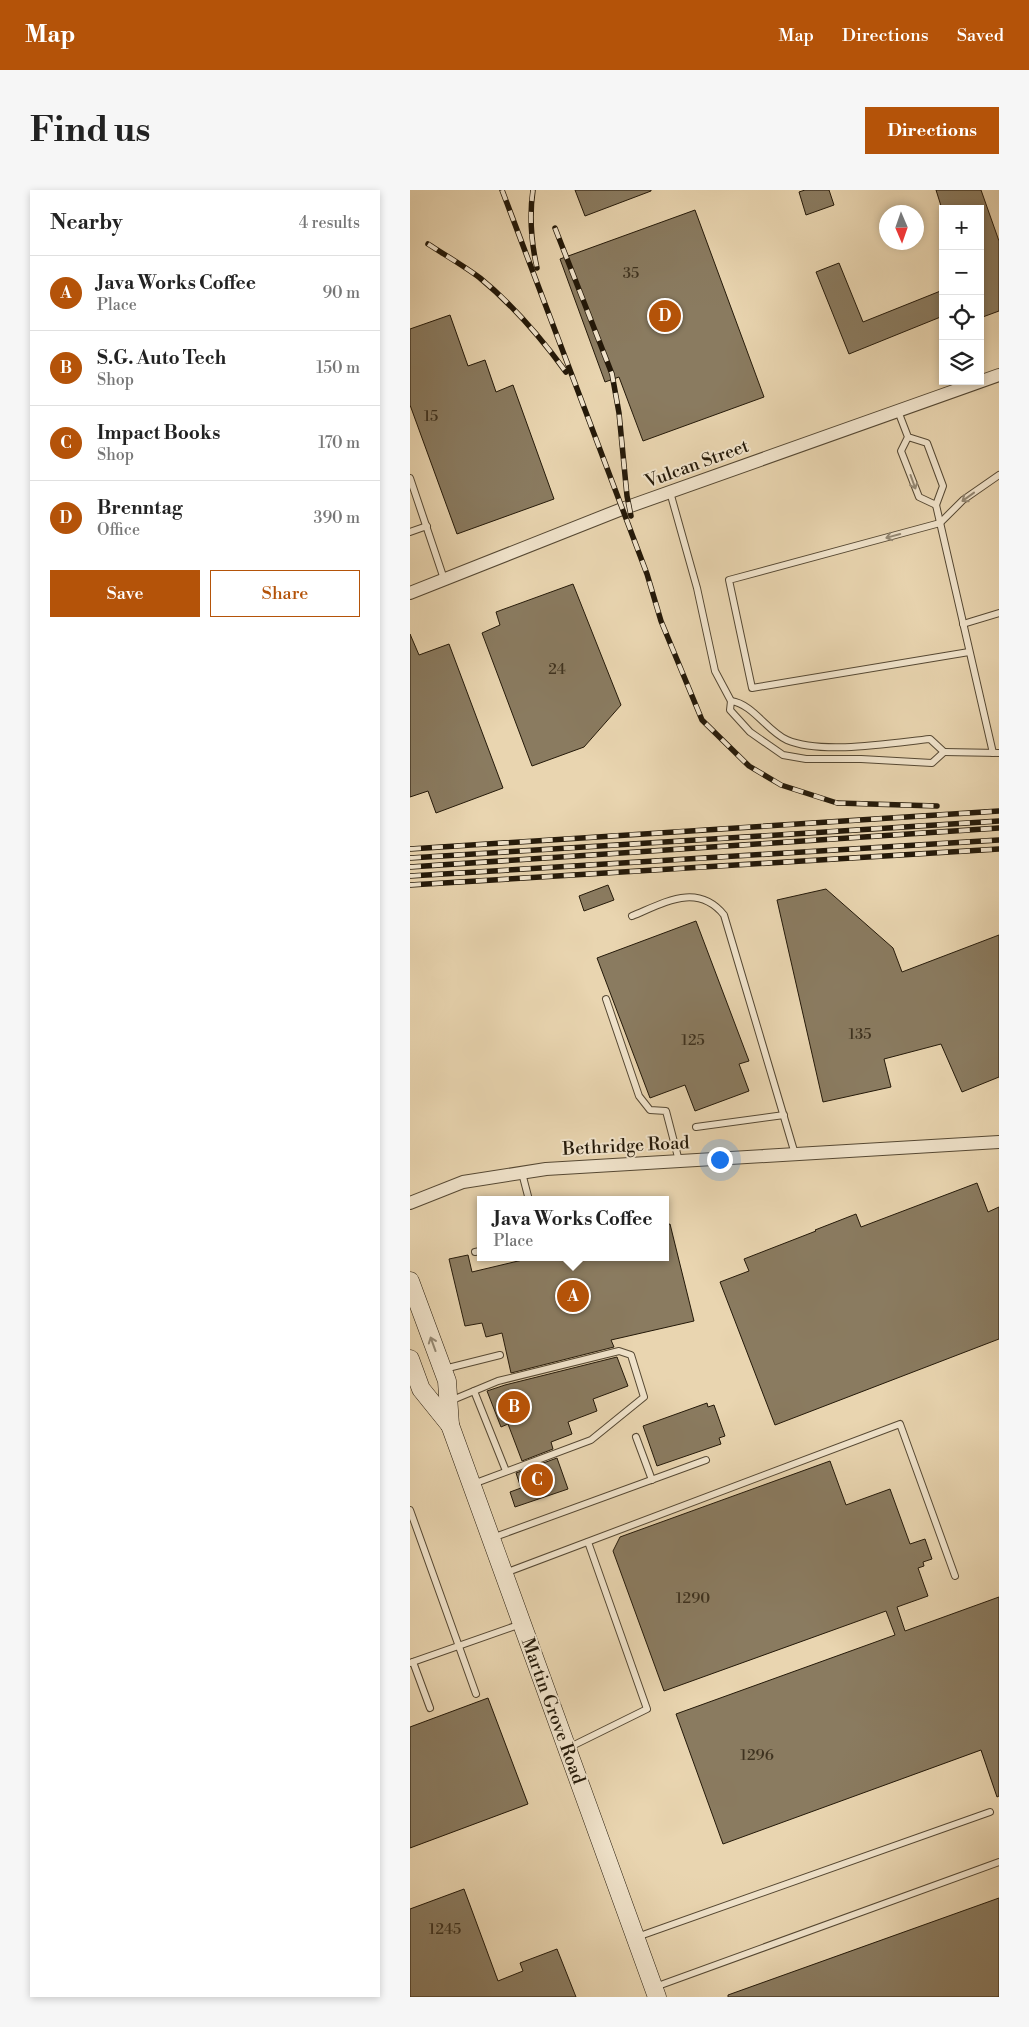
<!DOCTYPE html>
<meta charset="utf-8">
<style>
body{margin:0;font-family:"Libre Bodoni",serif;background:#f6f6f6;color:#222}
.controls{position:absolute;right:15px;top:15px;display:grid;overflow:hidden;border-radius:0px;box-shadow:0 2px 8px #0003}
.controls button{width:45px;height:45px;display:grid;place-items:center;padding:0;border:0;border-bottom:1px solid #e0e0e0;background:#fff;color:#222;font:25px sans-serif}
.compass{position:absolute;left:469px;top:15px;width:45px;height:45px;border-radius:50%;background:#fff;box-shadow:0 2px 8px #0003;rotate:178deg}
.you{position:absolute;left:309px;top:969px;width:18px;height:18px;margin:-12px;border:4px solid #fff;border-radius:50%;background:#1a73e8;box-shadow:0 0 0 8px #1a73e833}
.badge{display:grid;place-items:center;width:32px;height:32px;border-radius:50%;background:#b45309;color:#fff;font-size:16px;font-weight:700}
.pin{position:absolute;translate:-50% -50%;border:2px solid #fff;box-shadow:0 1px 5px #0006}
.popup{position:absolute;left:67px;top:1006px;width:192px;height:65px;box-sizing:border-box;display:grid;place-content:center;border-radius:0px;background:#fff;filter:drop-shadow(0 1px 4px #0005);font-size:16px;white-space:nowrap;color:#767676}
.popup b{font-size:19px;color:#222}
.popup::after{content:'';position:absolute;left:50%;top:100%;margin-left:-10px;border:10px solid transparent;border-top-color:#fff}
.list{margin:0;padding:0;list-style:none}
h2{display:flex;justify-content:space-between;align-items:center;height:65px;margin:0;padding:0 20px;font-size:21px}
h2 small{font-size:16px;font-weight:400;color:#767676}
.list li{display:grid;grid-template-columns:32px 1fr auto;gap:15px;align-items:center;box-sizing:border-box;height:75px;padding:0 20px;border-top:1px solid #e0e0e0}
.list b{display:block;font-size:19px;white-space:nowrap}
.list p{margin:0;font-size:16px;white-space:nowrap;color:#767676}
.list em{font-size:16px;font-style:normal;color:#767676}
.actions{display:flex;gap:10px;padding:15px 20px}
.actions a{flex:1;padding:11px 0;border:1px solid #b45309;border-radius:0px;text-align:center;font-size:18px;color:#b45309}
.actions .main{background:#b45309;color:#fff}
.icon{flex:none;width:28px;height:28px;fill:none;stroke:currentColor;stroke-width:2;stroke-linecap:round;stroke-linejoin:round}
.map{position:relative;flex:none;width:589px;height:1807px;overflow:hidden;border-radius:0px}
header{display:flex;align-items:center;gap:30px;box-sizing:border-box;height:70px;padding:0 25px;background:#b45309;color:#fff}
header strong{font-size:24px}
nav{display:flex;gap:28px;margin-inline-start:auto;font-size:18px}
.intro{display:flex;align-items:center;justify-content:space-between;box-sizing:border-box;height:120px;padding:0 30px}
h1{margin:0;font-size:35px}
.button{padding:12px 22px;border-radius:0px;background:#b45309;color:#fff;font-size:18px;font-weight:700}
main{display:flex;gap:30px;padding:0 30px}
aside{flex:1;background:#fff;border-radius:0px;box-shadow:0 2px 8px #0003}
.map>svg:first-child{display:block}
.building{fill:#8a7b60;stroke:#241909}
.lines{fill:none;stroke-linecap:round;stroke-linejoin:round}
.lane-casing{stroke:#554833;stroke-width:8}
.street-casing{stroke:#554833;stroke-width:14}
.secondary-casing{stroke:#241909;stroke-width:19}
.lane{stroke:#f1e4cc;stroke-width:6}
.street{stroke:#f1e4cc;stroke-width:12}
.secondary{stroke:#f1e4cc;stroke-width:18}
.rail-casing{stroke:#241909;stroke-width:5.5}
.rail{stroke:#f1e4cc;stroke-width:4;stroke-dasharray:11;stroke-linecap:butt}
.oneway{stroke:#958974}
.labels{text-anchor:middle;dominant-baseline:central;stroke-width:4;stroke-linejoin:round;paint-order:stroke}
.number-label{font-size:15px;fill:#3e321f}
.street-label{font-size:18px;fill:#241909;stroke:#f1e4cc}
</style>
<header>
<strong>Map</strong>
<nav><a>Map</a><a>Directions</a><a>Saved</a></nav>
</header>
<div class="intro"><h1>Find us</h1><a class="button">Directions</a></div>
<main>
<aside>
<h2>Nearby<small>4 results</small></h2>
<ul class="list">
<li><span class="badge">A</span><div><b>Java Works Coffee</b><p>Place</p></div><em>90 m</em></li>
<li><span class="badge">B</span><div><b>S.G. Auto Tech</b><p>Shop</p></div><em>150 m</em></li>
<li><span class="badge">C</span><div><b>Impact Books</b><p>Shop</p></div><em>170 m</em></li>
<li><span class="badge">D</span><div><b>Brenntag</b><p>Office</p></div><em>390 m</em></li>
</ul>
<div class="actions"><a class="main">Save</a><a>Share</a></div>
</aside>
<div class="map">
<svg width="589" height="1807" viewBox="0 0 589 1807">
<rect width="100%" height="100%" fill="#e9d5b0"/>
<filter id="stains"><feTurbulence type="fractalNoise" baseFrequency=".004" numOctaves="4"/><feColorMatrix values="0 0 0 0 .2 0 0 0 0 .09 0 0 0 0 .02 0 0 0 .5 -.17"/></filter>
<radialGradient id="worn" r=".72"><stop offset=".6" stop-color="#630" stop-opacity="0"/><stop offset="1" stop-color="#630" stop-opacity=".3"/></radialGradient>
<g class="building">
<polygon points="165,0 241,0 241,1 175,26"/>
<polygon points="395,0 419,0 424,15 396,25 389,2"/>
<polygon points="526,0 571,0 589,51 589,121 570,128 570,19 532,19"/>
<polygon points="285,20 354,207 233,251 209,187 195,192 150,69"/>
<polygon points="429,73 453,132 533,100 533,126 439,164 406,82"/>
<polygon points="40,125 58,176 75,170 86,202 103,195 144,309 47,344 0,215 0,139"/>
<polygon points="163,394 211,515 174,557 122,576 72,443 90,435 86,422"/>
<polygon points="0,444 9,465 39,454 93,598 26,623 18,601 0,607"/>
<polygon points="198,695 204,710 174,721 169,706"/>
<polygon points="416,699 483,758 492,782 589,745 589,887 552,902 531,854 474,869 481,897 413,912 367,710"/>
<polygon points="286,731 339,871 329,874 339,901 285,921 275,895 240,908 187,768"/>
<polygon points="567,993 578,1022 589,1017 589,1149 365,1235 310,1092 339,1081 334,1069 406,1041 405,1040 446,1024 451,1037"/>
<polygon points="260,1034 284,1131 201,1150 204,1157 101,1183 92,1143 76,1147 72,1133 55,1136 39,1069 58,1065 62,1082 125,1067 256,1067 256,1035"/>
<polygon points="207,1167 218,1196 183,1209 187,1221 158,1232 162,1244 141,1252 143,1259 112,1271 98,1234 91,1237 77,1201 95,1195"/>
<polygon points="297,1213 298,1217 304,1215 315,1246 309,1248 311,1254 247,1276 233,1236"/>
<polygon points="147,1268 158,1299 105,1317 100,1302 111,1298 106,1283"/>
<polygon points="420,1271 436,1315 480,1299 500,1354 515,1349 522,1369 513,1372 514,1376 508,1378 518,1406 487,1417 495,1441 589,1407 589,1606 587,1607 571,1560 313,1654 266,1524 485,1445 476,1421 254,1501 203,1361 210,1347"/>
<polygon points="78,1508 118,1614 0,1658 0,1537"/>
<polygon points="54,1699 88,1791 113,1781 110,1773 147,1759 166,1807 0,1807 0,1719"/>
<polygon points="589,1708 589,1807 318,1807 318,1805"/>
</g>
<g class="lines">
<g class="lane-casing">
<g id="lane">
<polyline points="488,221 498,247 491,261 509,307 526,315 533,296 517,253 498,247"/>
<polyline points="0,288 34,389"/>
<polyline points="260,302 287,398 305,481 321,511"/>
<polyline points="526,315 583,563"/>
<polyline points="0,342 17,336"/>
<polyline points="553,434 589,423"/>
<polyline points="559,462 342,498 319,390 530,333 553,310 589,285"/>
<path d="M321 511C343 514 357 541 377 550 412 565 482 553 520 549L534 562 522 573 451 569H396L373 565 340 542 320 520Z"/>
<polyline points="534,562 589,563"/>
<path d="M222 726C254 713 287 692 314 725L385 964"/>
<polyline points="196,809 229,906 240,920 256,921 269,971"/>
<polyline points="286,937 374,925"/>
<polyline points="112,983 119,1010"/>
<polyline points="65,1062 70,1061"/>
<polyline points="34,1179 90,1165"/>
<polyline points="64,1201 96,1281"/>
<polyline points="40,1211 88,1191 209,1161 221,1165 234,1207 181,1250 63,1294"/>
<polyline points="226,1247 242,1290"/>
<polyline points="0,1320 66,1504"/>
<polyline points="82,1348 296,1270"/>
<polyline points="95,1383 490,1234 545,1386"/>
<polyline points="3,1472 20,1518"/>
<polyline points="0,1473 111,1434"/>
<polyline points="158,1558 237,1519 178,1352"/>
<polyline points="227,1747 580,1622"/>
<polyline points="245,1797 589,1672"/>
</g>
</g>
<g class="street-casing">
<g id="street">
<polyline points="0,403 212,319 589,185"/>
<polyline points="0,1013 53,992 136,979 589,952"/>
</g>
</g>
<g class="secondary-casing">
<g id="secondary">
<polyline points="0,1091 37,1191 40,1235 247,1807"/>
<polyline points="0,1169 11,1199 40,1235"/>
</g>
</g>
<use href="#lane" class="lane"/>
<use href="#street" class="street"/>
<use href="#secondary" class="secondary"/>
<g class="rail-casing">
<g id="rail">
<polyline points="92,0 237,384 251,431 292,530 339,576 371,595 427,613 527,616"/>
<path d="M123 0C119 27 121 51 127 78"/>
<polyline points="145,38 202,184 209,223 217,306 221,326"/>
<path d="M18 54C35 65 54 76 70 88 103 115 131 148 156 182"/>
<polyline points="0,659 589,621"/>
<polyline points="0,668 589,631"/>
<polyline points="0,677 589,638"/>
<polyline points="0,686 589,650"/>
<polyline points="0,695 589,659"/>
</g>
</g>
<use href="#rail" class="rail"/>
</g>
<defs><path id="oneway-shaft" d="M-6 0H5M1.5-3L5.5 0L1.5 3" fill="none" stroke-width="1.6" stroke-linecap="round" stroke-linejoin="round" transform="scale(1.25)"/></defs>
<g class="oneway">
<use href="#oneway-shaft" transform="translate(503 292) rotate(70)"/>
<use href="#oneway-shaft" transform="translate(558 307) rotate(144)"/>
<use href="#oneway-shaft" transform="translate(483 346) rotate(165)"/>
<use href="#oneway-shaft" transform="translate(23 1154) rotate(-110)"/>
</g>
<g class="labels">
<g class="number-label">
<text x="221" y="83">35</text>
<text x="21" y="226">15</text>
<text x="147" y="479">24</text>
<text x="450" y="844">135</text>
<text x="283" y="850">125</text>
<text x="283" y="1408">1290</text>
<text x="347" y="1565">1296</text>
<text x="35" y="1739">1245</text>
</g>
<g class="street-label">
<text transform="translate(287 274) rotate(-20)">Vulcan Street</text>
<text transform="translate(216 956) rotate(-3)">Bethridge Road</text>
<text transform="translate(143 1521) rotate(70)">Martin Grove Road</text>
</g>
</g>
<rect width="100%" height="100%" filter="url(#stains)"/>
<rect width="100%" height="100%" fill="url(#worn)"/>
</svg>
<div class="controls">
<button>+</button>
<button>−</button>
<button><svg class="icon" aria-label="locate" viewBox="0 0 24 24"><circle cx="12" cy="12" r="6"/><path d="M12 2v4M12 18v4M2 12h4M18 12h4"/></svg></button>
<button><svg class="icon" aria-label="layers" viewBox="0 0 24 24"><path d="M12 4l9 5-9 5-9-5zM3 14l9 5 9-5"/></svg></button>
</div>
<svg class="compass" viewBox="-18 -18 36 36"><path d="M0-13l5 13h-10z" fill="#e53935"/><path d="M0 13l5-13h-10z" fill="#767676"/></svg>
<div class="you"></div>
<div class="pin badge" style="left:163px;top:1106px">A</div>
<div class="popup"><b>Java Works Coffee</b>Place</div>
<div class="pin badge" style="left:104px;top:1217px">B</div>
<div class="pin badge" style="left:127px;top:1290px">C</div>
<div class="pin badge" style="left:255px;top:126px">D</div>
</div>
</main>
